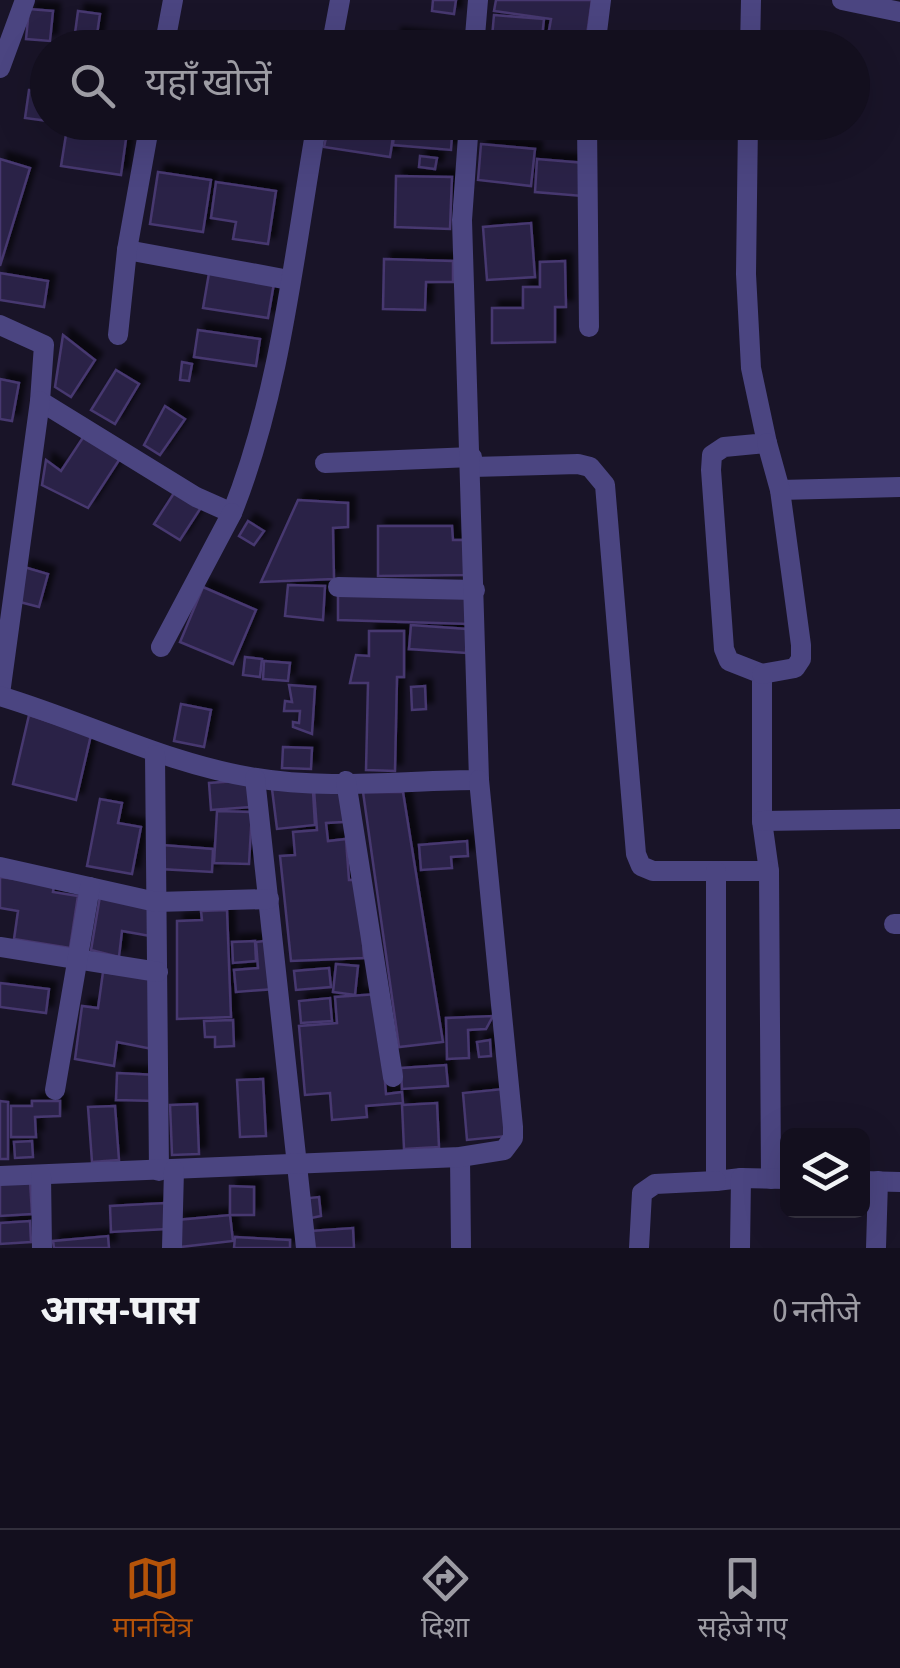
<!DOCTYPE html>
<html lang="hi">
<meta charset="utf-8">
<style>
body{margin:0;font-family:"Asap Condensed","Noto Sans Devanagari",sans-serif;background:#1c1827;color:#f1f3f6}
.controls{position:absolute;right:30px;bottom:30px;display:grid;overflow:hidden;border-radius:15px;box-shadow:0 10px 40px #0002}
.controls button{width:90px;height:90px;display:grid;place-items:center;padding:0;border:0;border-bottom:2px solid #322f3c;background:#130f1e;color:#f1f3f6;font:50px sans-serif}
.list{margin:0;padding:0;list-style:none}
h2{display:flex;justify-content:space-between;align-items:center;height:130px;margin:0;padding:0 40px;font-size:42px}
h2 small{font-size:32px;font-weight:400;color:#9d9ca4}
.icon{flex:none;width:55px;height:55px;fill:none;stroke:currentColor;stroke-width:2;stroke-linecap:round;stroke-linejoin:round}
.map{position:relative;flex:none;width:900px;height:1248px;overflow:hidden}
.search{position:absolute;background:#130f1e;box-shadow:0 10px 40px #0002;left:30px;right:30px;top:30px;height:110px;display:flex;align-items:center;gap:25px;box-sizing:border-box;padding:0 35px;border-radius:55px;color:#9d9ca4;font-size:38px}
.sheet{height:280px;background:#130f1e}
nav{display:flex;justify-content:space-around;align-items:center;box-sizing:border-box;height:140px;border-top:2px solid #322f3c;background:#130f1e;font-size:28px;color:#9d9ca4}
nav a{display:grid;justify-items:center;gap:5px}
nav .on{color:#b45309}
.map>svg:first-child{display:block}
.building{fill:#2c2347;stroke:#463870;stroke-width:2.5;filter:url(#shadow)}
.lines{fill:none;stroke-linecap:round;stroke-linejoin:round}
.minor{stroke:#4b4581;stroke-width:20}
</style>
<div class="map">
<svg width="900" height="1248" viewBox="0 0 900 1248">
<defs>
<filter id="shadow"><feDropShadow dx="7" dy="-7" stdDeviation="2.5" flood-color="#0009"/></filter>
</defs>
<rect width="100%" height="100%" fill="#191428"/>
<g class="building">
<polygon points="433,0 456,0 454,14 432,11"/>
<polygon points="496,0 592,0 586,42 548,36 551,19 494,11"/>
<polygon points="29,9 53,11 50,41 26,39"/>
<polygon points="78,11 100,14 95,48 73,48"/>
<polygon points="494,15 544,19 541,48 491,48"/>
<polygon points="395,35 456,41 455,48 393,48"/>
<polygon points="29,90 48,92 48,121 25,118"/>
<polygon points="68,122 82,122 80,133 126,139 121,175 61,166"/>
<polygon points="170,122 224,122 223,131"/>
<polygon points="339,122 393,122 392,130"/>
<polygon points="395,122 453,122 451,150 393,145"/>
<polygon points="495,122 581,122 579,138 537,134 538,130"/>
<polygon points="328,128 393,137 390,157 324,147"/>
<polygon points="481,144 535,149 531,186 478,180"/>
<polygon points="420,156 437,158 435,169 419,167"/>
<polygon points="0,159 30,168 0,266"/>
<polygon points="537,159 585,163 582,196 535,192"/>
<polygon points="158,172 211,180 203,232 150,224"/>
<polygon points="396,176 452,177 450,229 395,227"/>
<polygon points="216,182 276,191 268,244 233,239 236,222 211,218"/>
<polygon points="531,223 535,277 487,280 483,227"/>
<polygon points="384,259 453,261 453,282 426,282 425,310 383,309"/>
<polygon points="565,261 566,307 555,307 555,342 492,343 492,308 523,308 523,287 540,287 540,262"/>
<polygon points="0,273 48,281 44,307 0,300"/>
<polygon points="209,273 274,283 268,318 203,308"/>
<polygon points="198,330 260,339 256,366 194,357"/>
<polygon points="63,335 95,360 71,397 55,387"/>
<polygon points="182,362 192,364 189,381 180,380"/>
<polygon points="116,370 139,384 115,424 91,410"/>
<polygon points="0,379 19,383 12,421 0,419"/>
<polygon points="165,406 185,419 160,455 144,445"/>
<polygon points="86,433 121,457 88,508 42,485 46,460 61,471"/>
<polygon points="176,490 202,506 180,540 154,524"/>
<polygon points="298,500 348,503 348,527 333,528 334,579 261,582"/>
<polygon points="248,521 264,531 254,545 239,536"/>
<polygon points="378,526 452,526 453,540 469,540 470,575 378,576"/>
<polygon points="24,567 48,574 39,607 16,601"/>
<polygon points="288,585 325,586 323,620 285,616"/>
<polygon points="203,587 256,610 233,664 180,642"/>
<polygon points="338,594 470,598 469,624 338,620"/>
<polygon points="411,625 467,629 466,653 409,649"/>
<polygon points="369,631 404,631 404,677 397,677 395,771 366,770 368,683 350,683 356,655 369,656"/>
<polygon points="245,657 262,659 260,677 243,675"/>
<polygon points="264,661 290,663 288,681 263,679"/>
<polygon points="289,685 315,687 312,734 293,727 293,722 299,723 300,711 284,711 285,701 292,702"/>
<polygon points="425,686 426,709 412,710 411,687"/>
<polygon points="181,704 211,710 204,747 174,741"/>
<polygon points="29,715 91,735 76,800 13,784"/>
<polygon points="283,747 312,748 311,769 282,768"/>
<polygon points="249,780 251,807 211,810 209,783"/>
<polygon points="341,788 344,822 326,823 328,841 346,839 349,880 359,880 364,958 291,961 280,856 295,855 293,832 317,830 314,790"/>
<polygon points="272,789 313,791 315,825 277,829"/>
<polygon points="363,792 403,792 443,1042 399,1047"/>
<polygon points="100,799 122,803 118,823 141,827 132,874 87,866"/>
<polygon points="217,811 252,812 249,864 214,863"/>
<polygon points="467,841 468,856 451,857 452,868 421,870 419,845"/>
<polygon points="162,845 213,849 212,872 160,869"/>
<polygon points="0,877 54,884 53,892 78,896 70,948 14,939 18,911 0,908"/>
<polygon points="100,896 150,907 150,936 122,931 119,957 91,950"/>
<polygon points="227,910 231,1017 177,1019 177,921 202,920 201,911"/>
<polygon points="272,940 275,989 236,992 234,970 258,968 256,942"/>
<polygon points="255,941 256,961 233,963 232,942"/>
<polygon points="336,964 358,966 355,995 333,992"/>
<polygon points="329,968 331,987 296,990 294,971"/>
<polygon points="103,972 151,978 152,1049 117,1042 114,1066 75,1059 82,1006 98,1008"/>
<polygon points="0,983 49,989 46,1013 0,1007"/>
<polygon points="378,994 386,1094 402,1092 403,1103 366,1106 367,1117 332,1120 330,1093 305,1095 299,1026 337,1023 335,997"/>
<polygon points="330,998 332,1021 301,1023 299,1001"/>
<polygon points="493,1016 486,1029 468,1030 469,1058 447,1059 446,1018"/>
<polygon points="233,1020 234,1046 215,1047 215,1037 205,1037 204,1021"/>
<polygon points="490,1040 491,1056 479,1057 477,1042"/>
<polygon points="446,1065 448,1086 402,1089 401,1068"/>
<polygon points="117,1073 157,1075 156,1101 116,1100"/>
<polygon points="263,1079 266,1136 240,1137 237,1080"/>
<polygon points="503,1089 508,1136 467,1140 463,1093"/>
<polygon points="0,1101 8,1102 8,1159 0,1159"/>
<polygon points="32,1101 60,1101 60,1116 35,1117 36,1137 11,1137 11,1106 32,1106"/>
<polygon points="437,1103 439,1147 404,1149 402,1105"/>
<polygon points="197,1104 199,1154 172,1155 170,1105"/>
<polygon points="115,1106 119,1160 92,1162 88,1107"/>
<polygon points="32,1141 33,1157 15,1158 14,1142"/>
<polygon points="30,1180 32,1214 0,1216 0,1182"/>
<polygon points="230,1186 254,1187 254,1215 230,1215"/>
<polygon points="319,1197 321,1216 311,1218 309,1198"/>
<polygon points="165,1203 167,1229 111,1232 110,1206"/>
<polygon points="230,1215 233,1241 180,1247 177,1220"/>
<polygon points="30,1221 31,1242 0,1244 0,1223"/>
<polygon points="353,1228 354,1248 312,1248 311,1231"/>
<polygon points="108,1236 109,1248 54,1248 53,1241"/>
<polygon points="235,1237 290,1240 290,1248 234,1248"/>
</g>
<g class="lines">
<g class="minor">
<polyline points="842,0 900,12"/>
<polyline points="164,48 173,0"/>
<polyline points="331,48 340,0"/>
<polyline points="474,48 478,0"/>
<polyline points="595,48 601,0"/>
<polyline points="750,48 751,0"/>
<polyline points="0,68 25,0"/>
<polyline points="587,122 589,327"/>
<polyline points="748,122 746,274 751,368 767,443 724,447 712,455 711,470 724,649 729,661 762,674 762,821 769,871"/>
<polyline points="127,250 289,280"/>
<path d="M0 325 44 345 40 401 196 497 232 513C281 391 294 252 317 122"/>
<polyline points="118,335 127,250 150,122"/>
<polyline points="325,463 472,457"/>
<polyline points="472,467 578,464 590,467 605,485 636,854 641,866 653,871 769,871 771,1179"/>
<polyline points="780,490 900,487"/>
<polyline points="338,587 475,590"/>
<polyline points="161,647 232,513"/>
<polyline points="762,674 795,668 801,659 801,645 780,490 767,443"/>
<polyline points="0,694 40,401"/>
<path d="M0 696C87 722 166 764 256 778 325 790 409 780 479 780L462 220 469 122"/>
<polyline points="155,755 159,1171"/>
<polyline points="255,778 306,1248"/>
<polyline points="346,781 393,1077"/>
<polyline points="762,821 900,819"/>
<polyline points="0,867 156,902 269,899"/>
<polyline points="716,871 716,1181 741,1178"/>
<polyline points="894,924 900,924"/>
<polyline points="0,947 158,972"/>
<polyline points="55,1090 90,887"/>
<polyline points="460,1157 461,1248"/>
<polyline points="0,1176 460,1157 504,1150 513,1138 513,1127 479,780"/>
<polyline points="41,1176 42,1248"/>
<polyline points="862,1181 900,1182"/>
<polyline points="172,1248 174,1170"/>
<polyline points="639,1248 642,1193 655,1184 716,1181"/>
<polyline points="740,1248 741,1178 788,1179"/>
<polyline points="876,1248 878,1181"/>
</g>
</g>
</svg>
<div class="controls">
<button><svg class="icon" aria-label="layers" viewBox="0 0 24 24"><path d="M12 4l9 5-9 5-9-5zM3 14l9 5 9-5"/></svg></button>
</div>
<div class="search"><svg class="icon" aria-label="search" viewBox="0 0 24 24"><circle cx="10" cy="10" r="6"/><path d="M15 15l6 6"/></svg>यहाँ खोजें</div>
</div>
<section class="sheet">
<h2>आस-पास<small>0 नतीजे</small></h2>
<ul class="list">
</ul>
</section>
<nav>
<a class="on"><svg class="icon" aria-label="map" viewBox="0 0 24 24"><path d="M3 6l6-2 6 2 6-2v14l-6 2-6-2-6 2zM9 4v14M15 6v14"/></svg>मानचित्र</a>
<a><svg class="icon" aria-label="directions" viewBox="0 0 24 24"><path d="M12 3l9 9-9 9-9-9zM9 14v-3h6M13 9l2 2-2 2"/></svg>दिशा</a>
<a><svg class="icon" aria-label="saved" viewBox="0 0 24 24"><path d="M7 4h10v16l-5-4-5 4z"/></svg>सहेजे गए</a>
</nav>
